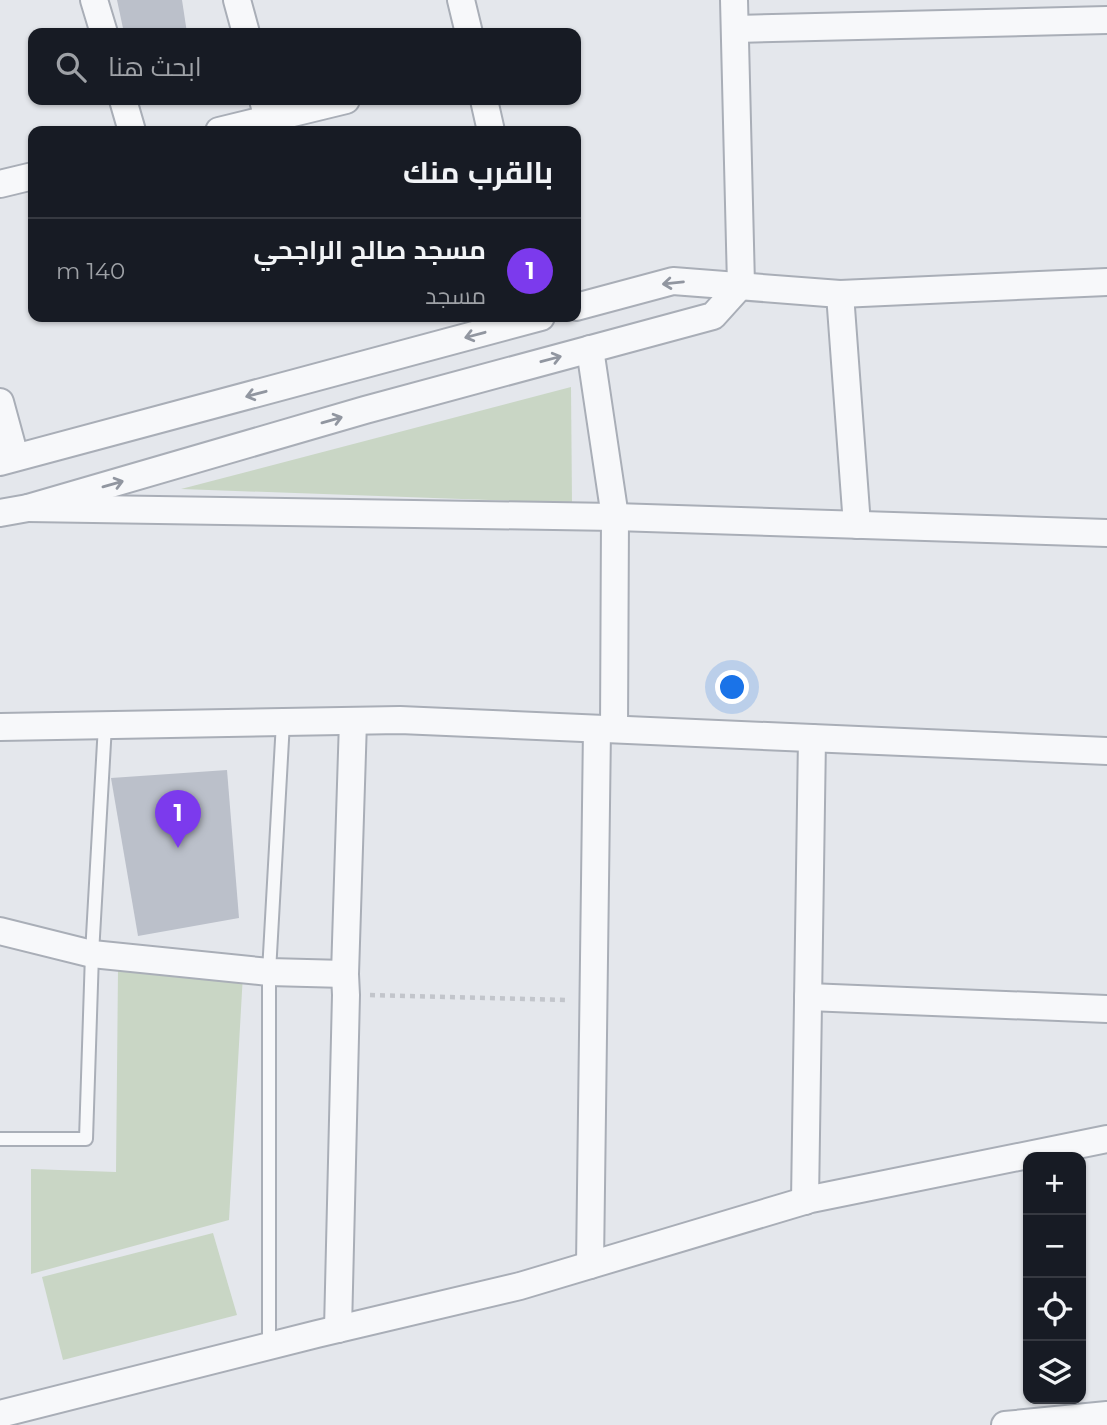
<!DOCTYPE html>
<html lang="ar">
<meta charset="utf-8">
<style>
body{margin:0;font-family:Montserrat,Cairo,sans-serif;background:#242831;color:#f1f3f6;direction:rtl}
.controls{position:absolute;right:21px;bottom:21px;display:grid;overflow:hidden;border-radius:14px;box-shadow:0 2px 5px #0004}
.controls button{width:63px;height:63px;display:grid;place-items:center;padding:0;border:0;border-bottom:2px solid #363941;background:#171b24;color:#f1f3f6;font:35px sans-serif}
.you{position:absolute;left:733px;top:688px;width:24px;height:24px;margin:-18px;border:5px solid #fff;border-radius:50%;background:#1a73e8;box-shadow:0 0 0 10px #1a73e833}
.badge{display:grid;place-items:center;width:46px;height:46px;border-radius:50%;background:#7c3aed;color:#fff;font-size:23px;font-weight:700}
.pin{position:absolute;translate:-50% -58px;filter:drop-shadow(0 2px 4px #0008)}
.pin::after{content:'';position:absolute;top:37px;width:24px;height:21px;background:inherit;clip-path:polygon(0 0,100% 0,50% 100%)}
.list{margin:0;padding:0;list-style:none}
h2{display:flex;justify-content:space-between;align-items:center;height:91px;margin:0;padding:0 28px;font-size:30px}
h2 small{font-size:23px;font-weight:400;color:#9ea1a6}
.list li{display:grid;grid-template-columns:46px 1fr auto;gap:21px;align-items:center;box-sizing:border-box;height:105px;padding:0 28px;border-top:2px solid #363941}
.list b{display:block;font-size:26px;white-space:nowrap}
.list p{margin:0;font-size:23px;white-space:nowrap;color:#9ea1a6}
.list em{font-size:23px;font-style:normal;color:#9ea1a6}
.icon{flex:none;width:38px;height:38px;fill:none;stroke:currentColor;stroke-width:2;stroke-linecap:round;stroke-linejoin:round}
.map{position:relative;flex:none;width:1107px;height:1425px;overflow:hidden;direction:ltr}
.search{position:absolute;background:#171b24;box-shadow:0 2px 5px #0004;left:28px;top:28px;width:553px;height:77px;display:flex;align-items:center;gap:18px;box-sizing:border-box;padding:0 24px;border-radius:14px;color:#9ea1a6;font-size:26px}
.panel{position:absolute;background:#171b24;box-shadow:0 2px 5px #0004;left:28px;top:126px;width:553px;height:196px;border-radius:14px;direction:rtl}
.map>svg:first-child{display:block}
.green{fill:#c9d6c5}
.building{fill:#bbc0ca}
.lines{fill:none;stroke-linecap:round;stroke-linejoin:round}
.service-casing{stroke:#a9aeb7;stroke-width:16}
.minor-casing{stroke:#a9aeb7;stroke-width:30}
.path{stroke:#c2c5cb;stroke-width:4.5;stroke-dasharray:5 5;stroke-linecap:butt}
.service{stroke:#f7f8fa;stroke-width:12}
.minor{stroke:#f7f8fa;stroke-width:26}
.oneway{stroke:#9196a0}
</style>
<div class="map">
<svg width="1107" height="1425" viewBox="0 0 1107 1425">
<rect width="100%" height="100%" fill="#e4e7ec"/>
<g class="green">
<polygon points="571,387 572,503 181,489"/>
<polygon points="118,970 243,974 229,1220 31,1274 31,1169 116,1172"/>
<polygon points="213,1233 237,1315 63,1360 42,1277"/>
</g>
<g class="building">
<polygon points="117,0 182,0 187,33 124,33"/>
<polygon points="227,770 239,918 138,936 111,778"/>
</g>
<g class="lines">
<g class="service-casing">
<g id="service">
<polyline points="0,1139 86,1139 92,954 105,725"/>
<polyline points="269,1346 269,972 283,722"/>
</g>
</g>
<g class="minor-casing">
<g id="minor">
<polyline points="94,0 104,33"/>
<polyline points="237,0 246,33"/>
<polyline points="461,0 469,33"/>
<polyline points="736,29 1107,20"/>
<polyline points="123,100 132,131"/>
<polyline points="484,100 491,131"/>
<polyline points="268,119 346,100"/>
<polyline points="219,131 268,119 263,100"/>
<polyline points="0,184 33,176"/>
<polyline points="840,294 857,525"/>
<polyline points="576,307 673,281 840,294 1107,282"/>
<polyline points="590,349 615,517 614,729"/>
<polyline points="0,402 15,457"/>
<polyline points="0,462 541,317"/>
<polyline points="28,508 615,517 1107,533"/>
<polyline points="0,513 28,508 365,410 713,316 741,285 734,0"/>
<polyline points="0,727 400,720 1107,751"/>
<polyline points="0,931 92,954 269,972 345,974"/>
<polyline points="808,997 1107,1009"/>
<polyline points="805,1201 812,738"/>
<polyline points="590,1265 597,729"/>
<polyline points="338,1329 346,995 345,974 353,721"/>
<polyline points="0,1414 317,1334 520,1286 811,1199 1107,1139"/>
<polyline points="1005,1425 1107,1415"/>
</g>
</g>
<polyline class="path" points="370,995 568,1000"/>
<use href="#service" class="service"/>
<use href="#minor" class="minor"/>
</g>
<defs><path id="oneway-shaft" d="M-6 0H5M1.5-3L5.5 0L1.5 3" fill="none" stroke-width="1.6" stroke-linecap="round" stroke-linejoin="round" transform="scale(1.75)"/></defs>
<g class="oneway">
<use href="#oneway-shaft" transform="translate(673 283) rotate(174)"/>
<use href="#oneway-shaft" transform="translate(475 335) rotate(165)"/>
<use href="#oneway-shaft" transform="translate(551 359) rotate(-15)"/>
<use href="#oneway-shaft" transform="translate(256 394) rotate(165)"/>
<use href="#oneway-shaft" transform="translate(332 420) rotate(-16)"/>
<use href="#oneway-shaft" transform="translate(113 484) rotate(-16)"/>
</g>
</svg>
<div class="controls">
<button>+</button>
<button>−</button>
<button><svg class="icon" aria-label="locate" viewBox="0 0 24 24"><circle cx="12" cy="12" r="6"/><path d="M12 2v4M12 18v4M2 12h4M18 12h4"/></svg></button>
<button><svg class="icon" aria-label="layers" viewBox="0 0 24 24"><path d="M12 4l9 5-9 5-9-5zM3 14l9 5 9-5"/></svg></button>
</div>
<div class="you"></div>
<div class="pin badge" style="left:178px;top:848px">1</div>
<div class="search"><svg class="icon" aria-label="search" viewBox="0 0 24 24"><circle cx="10" cy="10" r="6"/><path d="M15 15l6 6"/></svg>ابحث هنا</div>
<section class="panel">
<h2>بالقرب منك<small></small></h2>
<ul class="list">
<li><span class="badge">1</span><div><b>مسجد صالح الراجحي</b><p>مسجد</p></div><em>140 m</em></li>
</ul>
</section>
</div>
